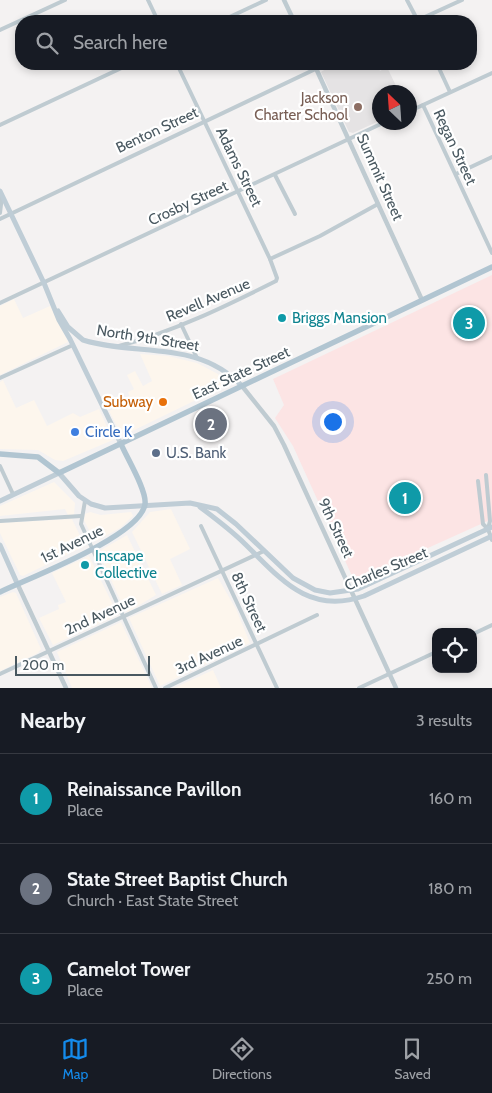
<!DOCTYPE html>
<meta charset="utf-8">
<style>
body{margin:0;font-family:Cabin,sans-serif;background:#242831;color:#f1f3f6}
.controls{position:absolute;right:15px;bottom:15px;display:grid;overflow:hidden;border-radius:10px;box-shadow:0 2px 8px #0003}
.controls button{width:45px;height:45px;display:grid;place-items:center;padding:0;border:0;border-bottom:1px solid #363941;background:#171b24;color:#f1f3f6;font:25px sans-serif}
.compass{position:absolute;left:372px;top:85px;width:45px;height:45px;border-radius:50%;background:#171b24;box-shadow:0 2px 8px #0003;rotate:335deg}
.scale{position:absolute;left:15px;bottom:12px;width:135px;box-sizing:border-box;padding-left:5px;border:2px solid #495860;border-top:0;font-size:14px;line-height:18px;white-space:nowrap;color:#495860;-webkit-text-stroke:4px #fff;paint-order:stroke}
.you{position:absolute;left:332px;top:421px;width:18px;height:18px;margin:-12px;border:4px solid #fff;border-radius:50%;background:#1a73e8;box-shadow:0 0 0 8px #1a73e833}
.badge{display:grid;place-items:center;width:32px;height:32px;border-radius:50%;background:#148bec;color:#fff;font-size:16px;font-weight:700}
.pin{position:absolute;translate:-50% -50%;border:2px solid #fff;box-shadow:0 1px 5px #0006}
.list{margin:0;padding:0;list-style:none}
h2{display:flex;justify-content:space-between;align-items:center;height:65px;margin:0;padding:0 20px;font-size:21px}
h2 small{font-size:16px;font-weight:400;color:#9ea1a6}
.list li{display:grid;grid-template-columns:32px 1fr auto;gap:15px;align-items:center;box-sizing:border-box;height:90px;padding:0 20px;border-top:1px solid #363941}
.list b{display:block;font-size:19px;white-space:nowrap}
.list p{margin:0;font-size:16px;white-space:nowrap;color:#9ea1a6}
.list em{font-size:16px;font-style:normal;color:#9ea1a6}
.icon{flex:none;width:28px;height:28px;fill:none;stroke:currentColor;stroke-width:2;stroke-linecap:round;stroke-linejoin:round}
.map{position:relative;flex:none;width:492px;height:688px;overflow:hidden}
.search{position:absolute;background:#171b24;box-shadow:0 2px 8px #0003;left:15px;right:15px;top:15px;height:55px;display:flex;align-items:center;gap:12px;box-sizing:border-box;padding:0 18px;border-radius:20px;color:#9ea1a6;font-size:19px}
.sheet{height:335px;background:#171b24}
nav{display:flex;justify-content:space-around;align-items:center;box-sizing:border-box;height:70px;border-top:1px solid #363941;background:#171b24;font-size:14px;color:#9ea1a6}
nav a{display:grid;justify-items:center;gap:2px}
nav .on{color:#148bec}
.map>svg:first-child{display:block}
.commercial{fill:#fdf6ed}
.education{fill:#e5e3e4}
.medical{fill:#fce4e4}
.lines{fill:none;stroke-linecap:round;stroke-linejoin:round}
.minor{stroke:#bfcbd1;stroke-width:4}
.tertiary{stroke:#bfcbd1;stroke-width:4.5}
.secondary{stroke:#bfcdd6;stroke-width:5}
.primary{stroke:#b1c5d1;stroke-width:5.5}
.education-dot{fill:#8d6e63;stroke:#fff;stroke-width:2}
.culture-dot{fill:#0f9aa8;stroke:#fff;stroke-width:2}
.food-dot{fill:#e8710a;stroke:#fff;stroke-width:2}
.shop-dot{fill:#3f7fe0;stroke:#fff;stroke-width:2}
.service-dot{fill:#5c6f8a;stroke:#fff;stroke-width:2}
.labels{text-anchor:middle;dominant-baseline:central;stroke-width:4.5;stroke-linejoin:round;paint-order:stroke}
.education-label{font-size:15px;fill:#785e54;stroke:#fff;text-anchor:end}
.street-label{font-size:15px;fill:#495860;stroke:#fff}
.culture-label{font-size:15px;fill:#0d838f;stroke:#fff;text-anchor:start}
.food-label{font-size:15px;fill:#c56008;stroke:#fff;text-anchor:end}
.shop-label{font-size:15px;fill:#366cbe;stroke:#fff;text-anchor:start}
.service-label{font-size:15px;fill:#4e5e75;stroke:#fff;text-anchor:start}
</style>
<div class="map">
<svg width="492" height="688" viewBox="0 0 492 688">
<rect width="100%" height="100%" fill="#f4f2f2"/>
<g class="commercial">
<polygon points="14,299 23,318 50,306 68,342 0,375 0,306"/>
<polygon points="140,354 168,356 197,363 218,374 229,384 122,436 109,411 131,401 128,392 134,389 127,375 135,371 143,386 152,381"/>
<polygon points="3,380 16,408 34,400 47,426 73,413 80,417 99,409 113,440 63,461 55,460 38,450 0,449 0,382"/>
<polygon points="54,482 75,503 74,516 68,515 65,509 0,516 0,506"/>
<polygon points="171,509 190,549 170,559 182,585 162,594 132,532 150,512"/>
<polygon points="90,512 101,515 131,512 133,516 120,528 96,541 94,540 84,520 85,514"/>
<polygon points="72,519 85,546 23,576 20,575 0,533 0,523"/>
<polygon points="127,535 156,595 128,612 125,611 100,555 101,550"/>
<polygon points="89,556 118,615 53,645 39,618 59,609 58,605 66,602 52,573"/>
<polygon points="218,578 236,609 250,643 160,686 129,618"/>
<polygon points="13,592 16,593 41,649 38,653 0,671 0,597"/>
<polygon points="121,622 152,688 72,688 57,652"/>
<polygon points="213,670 221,688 174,688"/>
</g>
<polygon class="education" points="334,64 377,64 380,71 387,67 399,92 380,92 379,121 353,133 349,132 321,72"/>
<polygon class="medical" points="492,275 492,519 357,580 352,576 293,446 275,418 284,405 273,379"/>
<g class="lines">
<g class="minor">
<polyline points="148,0 158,21"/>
<polyline points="407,0 418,21"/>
<polyline points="221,21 266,0"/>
<polyline points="416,21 462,0"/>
<polyline points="0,30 65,0"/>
<polyline points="437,64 450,92"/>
<polyline points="423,105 492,253"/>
<polyline points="410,111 492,73"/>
<polyline points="0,125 130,64"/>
<polyline points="456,174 492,157"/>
<polyline points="275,175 295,214"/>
<polyline points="0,213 2,196"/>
<polyline points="0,219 326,64"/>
<polyline points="270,259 320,236 378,204"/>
<polyline points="0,303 385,122"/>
<polyline points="181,324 197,358"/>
<path d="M119 346C173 332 226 306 276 281L277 278 270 259 177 64"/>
<polyline points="0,378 73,345"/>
<polyline points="0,466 13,494"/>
<polyline points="486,475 490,521 488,529"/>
<polyline points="478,481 483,524 488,529 492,540"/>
<polyline points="85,501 81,524 156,688"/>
<polyline points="0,521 81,516"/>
<polyline points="201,526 277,688"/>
<polyline points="473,634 492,625"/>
<polyline points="0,674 264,551"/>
<polyline points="165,688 317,615"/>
<polyline points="359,688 436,652"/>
</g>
<g class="tertiary">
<polyline points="284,0 294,21"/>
<polyline points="314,64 422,300"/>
<polyline points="242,386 274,426 284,445 396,688"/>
<polyline points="17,583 66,688"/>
</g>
<g class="secondary">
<polyline points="0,191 44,283 59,320 70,339 121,444"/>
<path d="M58 311 68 327 83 340C139 357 197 339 242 386"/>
<polyline points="0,501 59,473 79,496 91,504 105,508 190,503 217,509 236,524 293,578 315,590 330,593 358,589 492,527"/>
<path d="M200 507C216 519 231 530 245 544 281 579 308 615 364 596L492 536"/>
<polyline points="0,545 17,583"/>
</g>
<g class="primary">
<polyline points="0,454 38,457 59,473 492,267"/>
<path d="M0 592C29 578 141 536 145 504 147 491 127 458 121 444"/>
</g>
</g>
<circle class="education-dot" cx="358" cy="107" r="5"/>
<g class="culture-dot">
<circle cx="282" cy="318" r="5"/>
<circle cx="85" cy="565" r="5"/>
</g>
<circle class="food-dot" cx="163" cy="402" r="5"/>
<circle class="shop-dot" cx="75" cy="432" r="5"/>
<circle class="service-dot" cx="156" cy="453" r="5"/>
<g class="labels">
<g class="education-label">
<text x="348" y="98">Jackson<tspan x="348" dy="17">Charter School</tspan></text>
</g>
<g class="street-label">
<text transform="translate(157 130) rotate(-25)">Benton Street</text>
<text transform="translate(455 147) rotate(65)">Regan Street</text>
<text transform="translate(239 167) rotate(64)">Adams Street</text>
<text transform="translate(380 177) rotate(66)">Summit Street</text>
<text transform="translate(188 203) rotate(-25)">Crosby Street</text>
<text transform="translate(208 300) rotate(-23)">Revell Avenue</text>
<text transform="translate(148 338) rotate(9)">North 9th Street</text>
<text transform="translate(241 373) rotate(-25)">East State Street</text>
<text transform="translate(336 528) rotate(65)">9th Street</text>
<text transform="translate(72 544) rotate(-26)">1st Avenue</text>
<text transform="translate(386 569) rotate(-23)">Charles Street</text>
<text transform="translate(249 602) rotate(65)">8th Street</text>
<text transform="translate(100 615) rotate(-25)">2nd Avenue</text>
<text transform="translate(209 655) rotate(-25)">3rd Avenue</text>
</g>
<g class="culture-label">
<text x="292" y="318">Briggs Mansion</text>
<text x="95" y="556">Inscape<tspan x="95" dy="17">Collective</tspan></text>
</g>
<g class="food-label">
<text x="153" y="402">Subway</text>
</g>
<g class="shop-label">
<text x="85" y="432">Circle K</text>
</g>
<g class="service-label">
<text x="166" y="453">U.S. Bank</text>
</g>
</g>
</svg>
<div class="controls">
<button><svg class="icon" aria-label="locate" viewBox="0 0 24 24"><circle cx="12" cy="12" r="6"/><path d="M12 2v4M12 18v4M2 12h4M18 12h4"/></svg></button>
</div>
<svg class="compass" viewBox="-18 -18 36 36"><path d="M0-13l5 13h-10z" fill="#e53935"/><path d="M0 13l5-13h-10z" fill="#9ea1a6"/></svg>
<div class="scale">200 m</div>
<div class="you"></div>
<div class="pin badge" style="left:405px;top:498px;background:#0f9aa8">1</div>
<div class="pin badge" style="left:211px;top:424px;background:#6b7280">2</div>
<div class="pin badge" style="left:469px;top:323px;background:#0f9aa8">3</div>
<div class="search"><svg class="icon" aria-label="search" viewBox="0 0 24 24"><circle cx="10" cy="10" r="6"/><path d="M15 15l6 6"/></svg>Search here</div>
</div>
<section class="sheet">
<h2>Nearby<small>3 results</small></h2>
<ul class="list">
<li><span class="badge" style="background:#0f9aa8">1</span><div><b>Reinaissance Pavillon</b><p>Place</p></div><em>160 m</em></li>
<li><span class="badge" style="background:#6b7280">2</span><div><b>State Street Baptist Church</b><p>Church · East State Street</p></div><em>180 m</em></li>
<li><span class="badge" style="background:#0f9aa8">3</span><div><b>Camelot Tower</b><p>Place</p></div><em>250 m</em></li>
</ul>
</section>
<nav>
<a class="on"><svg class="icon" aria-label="map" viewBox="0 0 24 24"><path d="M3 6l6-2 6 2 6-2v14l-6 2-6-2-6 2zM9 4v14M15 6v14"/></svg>Map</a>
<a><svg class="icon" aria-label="directions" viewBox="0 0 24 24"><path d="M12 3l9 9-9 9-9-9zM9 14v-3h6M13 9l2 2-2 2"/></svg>Directions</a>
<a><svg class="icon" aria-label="saved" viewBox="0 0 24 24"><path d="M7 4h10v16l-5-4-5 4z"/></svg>Saved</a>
</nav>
